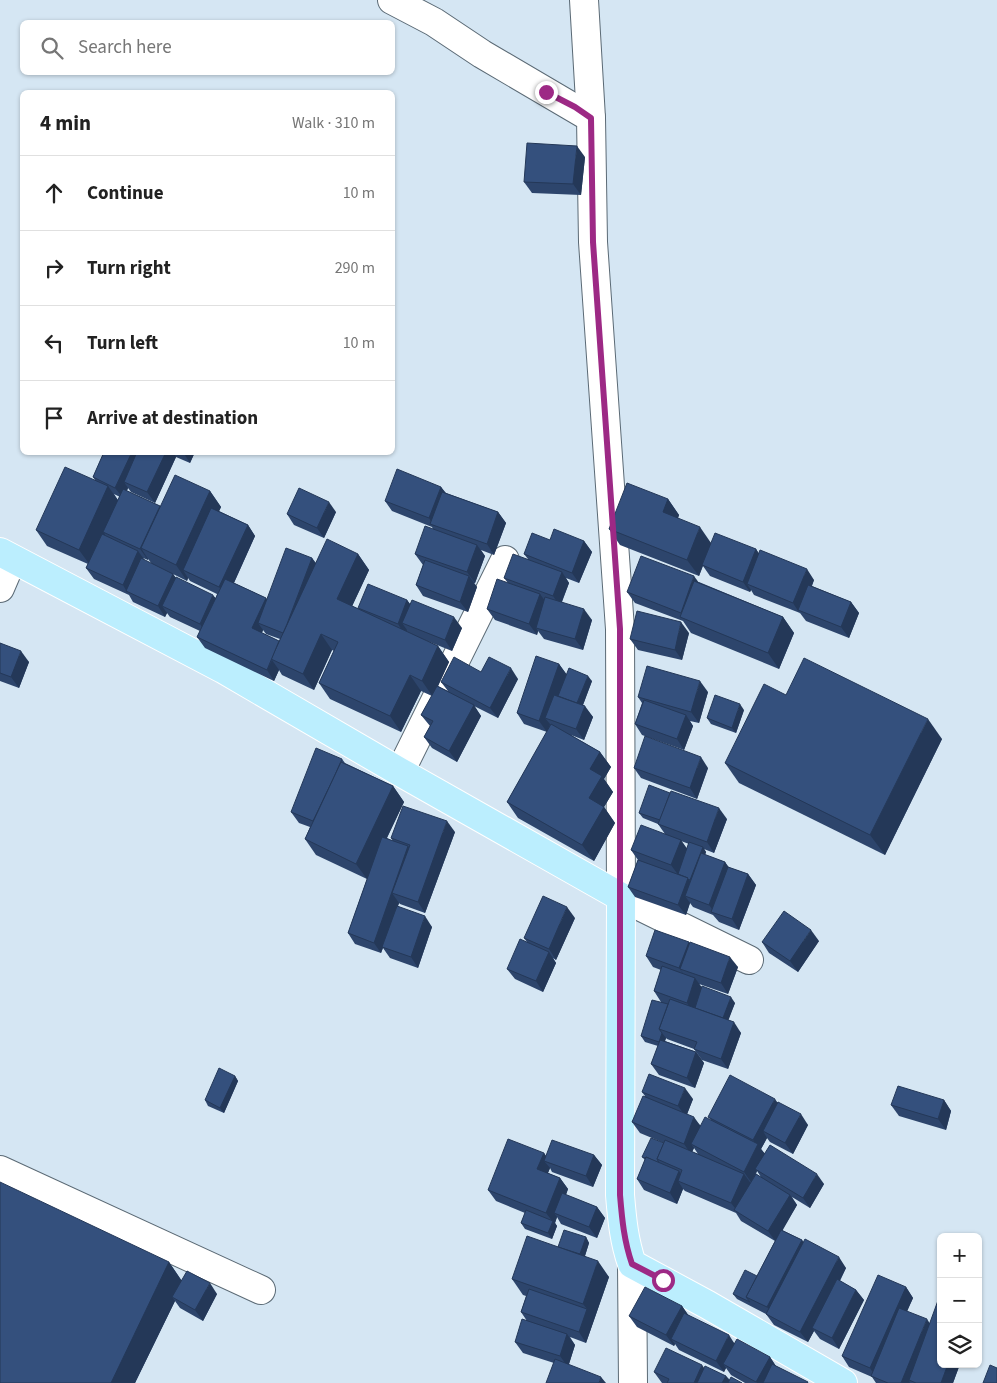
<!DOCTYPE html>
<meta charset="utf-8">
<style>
body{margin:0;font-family:"Source Sans 3",sans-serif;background:#f6f6f6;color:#222}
.controls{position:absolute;right:15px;bottom:15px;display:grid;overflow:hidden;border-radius:8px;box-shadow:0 1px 4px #0004}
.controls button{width:45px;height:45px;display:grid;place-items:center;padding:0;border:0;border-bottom:1px solid #e0e0e0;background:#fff;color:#222;font:25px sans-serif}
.stop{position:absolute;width:15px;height:15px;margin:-11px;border:4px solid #9d2985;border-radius:50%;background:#fff}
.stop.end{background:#9d2985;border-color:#fff;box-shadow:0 1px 5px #0008}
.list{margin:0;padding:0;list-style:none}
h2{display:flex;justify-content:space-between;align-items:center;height:65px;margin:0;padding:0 20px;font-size:21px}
h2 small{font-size:16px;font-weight:400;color:#767676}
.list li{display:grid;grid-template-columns:32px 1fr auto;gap:15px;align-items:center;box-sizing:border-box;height:75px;padding:0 20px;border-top:1px solid #e0e0e0}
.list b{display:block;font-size:19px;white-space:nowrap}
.list em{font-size:16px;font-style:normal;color:#767676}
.icon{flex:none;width:28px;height:28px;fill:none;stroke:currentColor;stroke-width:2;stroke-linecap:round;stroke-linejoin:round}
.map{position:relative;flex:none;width:997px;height:1383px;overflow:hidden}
.search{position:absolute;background:#fff;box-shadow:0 1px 4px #0004;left:20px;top:20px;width:375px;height:55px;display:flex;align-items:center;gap:12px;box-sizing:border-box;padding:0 18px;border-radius:8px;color:#767676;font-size:19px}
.panel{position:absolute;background:#fff;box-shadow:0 1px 4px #0004;left:20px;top:90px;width:375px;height:365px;border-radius:8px}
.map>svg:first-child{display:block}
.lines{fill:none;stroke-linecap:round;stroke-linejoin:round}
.minor-casing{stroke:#5b6a75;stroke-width:30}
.major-casing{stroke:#fff;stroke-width:30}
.minor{stroke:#fff;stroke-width:28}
.major{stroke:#bbeefe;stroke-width:28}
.wall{fill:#2d456c;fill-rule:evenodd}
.shaded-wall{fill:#243858}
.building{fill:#34507d;stroke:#243858}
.route{stroke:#9d2985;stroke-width:6}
</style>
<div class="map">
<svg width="997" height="1383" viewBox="0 0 997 1383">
<rect width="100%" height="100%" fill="#d5e6f3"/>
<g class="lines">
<g class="minor-casing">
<g id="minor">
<polyline points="392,0 434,22 482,54 591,118 593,242 620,629 621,897 749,960"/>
<polyline points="584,0 591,118"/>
<polyline points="0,588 12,560"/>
<polyline points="400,772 505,560"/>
<polyline points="0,1170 261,1290"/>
<polyline points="632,1264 633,1383"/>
</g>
</g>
<g class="major-casing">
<path id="major" d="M0 552 223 669 400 772 621 897 620 1195C622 1219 624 1241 632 1264L708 1305 843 1383"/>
</g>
<use href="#minor" class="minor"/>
<use href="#major" class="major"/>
</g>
<g class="wall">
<polygon points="585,157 581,195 532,193 524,182"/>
<path d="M104 452H195L190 463 176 457 155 503 131 492 128 488 127 491 160 506 210 491 221 507 219 511 248 525 255 536 234 583 266 598 267 600 312 558 316 563 358 554 369 570 352 606 359 609 358 608 407 600 410 604 462 628 452 651 422 639 438 646 449 662 438 686 448 691 441 682 481 672 518 679 498 718 474 706 481 716 457 762 432 748 424 737 430 726 421 715 432 696 421 691 401 732 330 699 319 683 334 651 332 650 314 690 282 675 279 670 274 681 205 648 197 637 200 631 170 617 167 613 165 617 133 602 129 595 94 579 86 568 88 564 47 546 36 530 95 480 93 477ZM114 494 120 497 118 500ZM143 558 148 560V559L152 564 145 561ZM173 574 187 581 188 578 190 581 217 594 216 598 176 578ZM263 630 266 634 280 639 279 641 262 633Z"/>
<polygon points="441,487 446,493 498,512 506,523 494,555 481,550 485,556 475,583 474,583 477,587 468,612 423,596 416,585 423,565 415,554 433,529 432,527 392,511 385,501"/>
<polygon points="668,499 679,515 678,518 711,543 756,549 759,554 814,580 812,586 851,602 859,613 849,638 806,621 800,613 754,595 751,590 750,592 710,576 703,566 699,576 620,545 609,529"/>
<polygon points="336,512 324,538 294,525 287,514"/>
<polygon points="550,540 584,541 592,552 579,583 566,578 569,583 562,602 592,620 583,650 544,639 538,631 537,635 495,620 487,609 508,583 504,578 528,559 524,554"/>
<polygon points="699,582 783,617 794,633 779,669 691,633 683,621 635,603 627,592"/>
<polygon points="689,633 682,660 638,650 630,639"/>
<polygon points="0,643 29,662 19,688 0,681"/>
<polygon points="559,664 567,675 592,681 583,705 593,717 584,740 571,735 600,752 611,767 604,779 613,792 604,807 615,823 594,861 518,818 507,802 547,732 524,724 517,713"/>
<polygon points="708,692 699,723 690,721 693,726 684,750 642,735 635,724 642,703 638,697"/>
<polygon points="786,695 942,739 885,855 739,783 725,763"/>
<polygon points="744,710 736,733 711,724 707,718"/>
<polygon points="342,759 345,763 393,786 404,802 387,838 393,841 391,838 455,832 425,913 400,904 399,903 398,906 432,927 418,968 390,958 383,948 381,953 355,944 348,933 367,879 316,855 305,839 310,827 299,823 291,812"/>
<polygon points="634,768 708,768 697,799 641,778"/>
<path d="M639 813 727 819 714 853 704 849 706 852 705 855 725 862 728 867 748 874 756 885 739 930 719 922 713 915 693 907 690 903 686 915 635 897 628 887 638 860 631 850 665 834 658 824 643 818ZM681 841 689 844 687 849Z"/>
<polygon points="575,918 556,960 553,958 556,963 543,992 515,979 507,969 527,942 524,938"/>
<polygon points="819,941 798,972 769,953 762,942"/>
<polygon points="689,942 689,943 738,967 728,994 699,984 702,988 735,1003 728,1020 741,1033 728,1069 702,1060 694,1049 667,1039 666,1038 665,1041 696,1052 704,1063 695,1088 659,1075 651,1064 658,1046 645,1042 641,1036 661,1002 654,991 661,970 653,967 646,956"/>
<polygon points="235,1076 238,1081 224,1113 208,1106 205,1100"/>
<path d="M642 1092 693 1099 687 1114 701 1126 711 1120 708 1117 777 1102 808 1125 793 1154 770 1142 767 1138 761 1149 764 1153 824 1184 810 1208 792 1197 797 1205 782 1230 802 1240 803 1242 846 1268 840 1281 856 1290 864 1300 839 1349 820 1339 814 1331 808 1342 774 1325 766 1314 737 1299 733 1294 757 1276 775 1241 741 1221 736 1213 685 1191 683 1189 677 1204 644 1190 637 1179 645 1160 642 1157 664 1143 640 1133 632 1122 645 1096ZM694 1148 698 1154 692 1152ZM757 1171 761 1177 756 1174Z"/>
<polygon points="944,1100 951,1111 946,1130 899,1116 891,1105"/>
<polygon points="544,1153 546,1156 594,1155 602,1165 593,1187 552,1172 550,1168 548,1173 560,1178 568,1189 566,1195 597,1207 605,1218 597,1238 561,1224 557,1217 555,1223 557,1226 552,1239 525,1229 521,1223 525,1213 496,1201 488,1190"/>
<polygon points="586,1237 589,1243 585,1256 609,1277 586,1343 570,1337 575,1345 569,1364 554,1363 523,1353 515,1342 527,1321 521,1312 526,1296 523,1295 512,1279 558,1247"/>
<polygon points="169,1262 182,1281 217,1294 203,1321 180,1308 175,1301 135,1383 0,1383"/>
<polygon points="906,1287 913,1298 907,1311 941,1364 960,1364 953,1383 876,1383 872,1377 849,1367 842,1356"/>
<polygon points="682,1306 688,1315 734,1343 770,1357 776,1366 809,1383 745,1383 731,1375 726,1368 724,1372 679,1350 675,1344 674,1346 637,1327 629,1316"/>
<polygon points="704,1368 726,1376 730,1380 742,1383 662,1383 654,1372"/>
</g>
<g class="shaded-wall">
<polygon points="577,146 585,157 581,195 573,184"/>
<polygon points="132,452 144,452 124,482 128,488 123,498 115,488"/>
<polygon points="166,452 173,452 176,457 155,503 147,492"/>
<polygon points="183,452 195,452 190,463"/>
<polygon points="108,486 119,502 103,532 105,534 90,565 79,550"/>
<polygon points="441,487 449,498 434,526 429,518"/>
<polygon points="210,491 221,507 190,574 183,570 188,578 187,581 176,565"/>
<polygon points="668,499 679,515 674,528 663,512"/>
<polygon points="329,502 336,512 324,538 317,528"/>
<polygon points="498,512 506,523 494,555 487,544"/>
<polygon points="248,525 255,536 227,598 219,587"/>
<polygon points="700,527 711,543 699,576 687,560"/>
<polygon points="584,541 592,552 579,583 572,573"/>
<polygon points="477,545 485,556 475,583 467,572"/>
<polygon points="141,548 148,559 148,560 140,549"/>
<polygon points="756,549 763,560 747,584 751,590 750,592 743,582"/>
<polygon points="138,551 146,562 127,592 123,585"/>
<polygon points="358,554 369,570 348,615 337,599"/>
<polygon points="312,558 319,569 284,633"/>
<polygon points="807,569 814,580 801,611 798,610 800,614 793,603"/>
<polygon points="562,572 569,583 560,606 553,596"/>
<polygon points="173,574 180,584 162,606 167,613 165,617 158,606"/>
<polygon points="469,576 477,587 468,612 460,602"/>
<polygon points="694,576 702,587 685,619 681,613"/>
<polygon points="540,594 548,605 536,628 538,631 537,635 529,624"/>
<polygon points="213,595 221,605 207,635 200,624"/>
<polygon points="266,598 273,609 258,623 263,630 259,639 252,628"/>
<polygon points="407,600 415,611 402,623 407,630 405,635 398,624"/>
<polygon points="851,602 859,613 849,638 841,627"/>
<polygon points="584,609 592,620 583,650 575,639"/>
<polygon points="454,617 462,628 452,651 445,640"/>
<polygon points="783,617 794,633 779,669 768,653"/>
<polygon points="681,622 689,633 682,660 675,650"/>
<polygon points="321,634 332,650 314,690 303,674"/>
<polygon points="438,646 449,662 433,697 422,681"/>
<polygon points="21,651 29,662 19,688 11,677"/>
<polygon points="272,660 279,670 274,681 267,670"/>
<polygon points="559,664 567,675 559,697 545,718 550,724 547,732 539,721"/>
<polygon points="511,668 518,679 498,718 490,708"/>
<polygon points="410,675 421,691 401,732 390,716"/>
<polygon points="588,676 592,681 581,710 577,704"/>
<polygon points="700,681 708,692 699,723 691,712"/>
<polygon points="740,704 744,710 736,733 732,728"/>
<polygon points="474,705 481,716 457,762 449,751"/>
<polygon points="585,706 593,717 584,740 576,729"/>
<polygon points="686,715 693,726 684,750 677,739"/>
<polygon points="928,719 942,739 885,855 870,835"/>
<polygon points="600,752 611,767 604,779 613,792 604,807 615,823 594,861 582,845 589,798 590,769"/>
<polygon points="701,757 708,768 697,799 690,788"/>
<polygon points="393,786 404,802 367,879 356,864"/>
<polygon points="719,808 727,819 714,853 707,842"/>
<polygon points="447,821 455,832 425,913 418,902"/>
<polygon points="681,840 688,850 679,876 671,865"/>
<polygon points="408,846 416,857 392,893 399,903 381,953 374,943"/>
<polygon points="703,847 706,852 694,885 690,880"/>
<polygon points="725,862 733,873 715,913 709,905"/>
<polygon points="748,874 756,885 739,930 732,919"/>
<polygon points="688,878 695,889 685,896 690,903 686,915 678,905"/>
<polygon points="567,907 575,918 556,960 549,949"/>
<polygon points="425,916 432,927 418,968 411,957"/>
<polygon points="811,930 819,941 798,972 790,961"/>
<polygon points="689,942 696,952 680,969 687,979 679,968"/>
<polygon points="549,952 556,963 543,992 536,981"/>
<polygon points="730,957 738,967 728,994 721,983"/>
<polygon points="695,978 703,989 694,1013 687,1003"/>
<polygon points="731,997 735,1003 727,1024 723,1018"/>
<polygon points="734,1022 741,1033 728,1069 721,1059"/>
<polygon points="662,1033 666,1038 663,1047 659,1042"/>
<polygon points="696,1052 704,1063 695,1088 687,1078"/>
<polygon points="235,1076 238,1081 224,1113 220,1108"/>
<polygon points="685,1088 693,1099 686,1117 678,1106"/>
<polygon points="775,1099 782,1109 763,1131 767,1138 761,1149 766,1155 755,1169 757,1171 751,1182 744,1172 757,1146 753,1140"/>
<polygon points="944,1100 951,1111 946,1130 938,1119"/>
<polygon points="801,1114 808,1125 793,1154 785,1143"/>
<polygon points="694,1117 702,1128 691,1144 694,1148 691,1154 684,1144"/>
<polygon points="544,1153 551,1164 544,1161 550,1168 545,1180 537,1169"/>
<polygon points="594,1155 602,1165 593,1187 586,1176"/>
<polygon points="679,1171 686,1181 678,1181 683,1189 677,1204 670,1193"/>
<polygon points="744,1174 752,1185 738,1212 731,1203"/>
<polygon points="817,1174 824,1184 810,1208 803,1198"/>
<polygon points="560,1178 568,1189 558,1215 554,1213 557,1217 555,1223 557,1226 552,1239 548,1233 553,1222 546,1213"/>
<polygon points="790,1195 797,1205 776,1242 768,1231"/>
<polygon points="597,1207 605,1218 597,1238 589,1227"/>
<polygon points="586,1237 589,1243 582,1265 578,1260"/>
<polygon points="802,1240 809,1251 775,1318 767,1307"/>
<polygon points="839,1257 846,1268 814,1330 812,1328 814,1331 808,1342 800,1332"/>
<polygon points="598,1261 609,1277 586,1343 579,1332 587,1309 583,1304"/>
<polygon points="169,1262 183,1283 172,1297 175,1301 135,1383 111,1383"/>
<polygon points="210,1283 217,1294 203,1321 195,1310"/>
<polygon points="906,1287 913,1298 877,1379 870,1368"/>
<polygon points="856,1290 864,1300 839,1349 832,1338"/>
<polygon points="682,1306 689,1316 671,1339 675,1344 674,1346 666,1335"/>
<polygon points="927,1319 934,1330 909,1380 910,1383 901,1383"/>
<polygon points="567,1334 575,1345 568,1367 560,1356"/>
<polygon points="729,1335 736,1346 723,1364 726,1368 724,1372 716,1361"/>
<polygon points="770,1357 777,1368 769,1383 757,1383 756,1382"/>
<polygon points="948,1364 960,1364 953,1383 941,1383"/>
<polygon points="702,1365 710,1376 707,1383 694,1383"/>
<polygon points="726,1376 731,1383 722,1383"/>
<polygon points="601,1377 606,1383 599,1383"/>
</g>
<g class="building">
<polygon points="527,143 577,146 573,184 524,182"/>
<polygon points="104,452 132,452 115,488 93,477"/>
<polygon points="137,452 166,452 147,492 124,482"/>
<polygon points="65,467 108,486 79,550 36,530"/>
<polygon points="397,469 441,487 429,518 385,501"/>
<polygon points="175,475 210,491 176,565 141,548"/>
<polygon points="627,483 668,499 663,512 700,527 687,560 609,529"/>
<polygon points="299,488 329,502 317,528 287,514"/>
<polygon points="123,489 160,506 140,549 103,532"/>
<polygon points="442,492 498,512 487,544 430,524"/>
<polygon points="211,508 248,525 219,587 183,570"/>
<polygon points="425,526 477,545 467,572 415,554"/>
<polygon points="554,529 584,541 572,573 524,554 532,533 550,540"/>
<polygon points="715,533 756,549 743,582 702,565"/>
<polygon points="102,534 138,551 123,585 86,568"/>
<polygon points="327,539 358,554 337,599 438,646 422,681 410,675 390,716 319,683 338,642 321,634 303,674 271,659"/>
<polygon points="286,548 312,558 287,624 283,633 258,623"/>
<polygon points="760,550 807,569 793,603 747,584"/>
<polygon points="513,554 562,572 553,596 504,578"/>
<polygon points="641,556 694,576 681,613 627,592"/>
<polygon points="141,558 173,574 158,606 126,591"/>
<polygon points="425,560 469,576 460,602 416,585"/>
<polygon points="176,577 213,595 200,624 162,606"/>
<polygon points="225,579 266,598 252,628 279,641 267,670 197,637"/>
<polygon points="497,579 540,594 529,624 487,609"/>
<polygon points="694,581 783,617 768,653 680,617"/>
<polygon points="368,584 407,600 398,624 358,608"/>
<polygon points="808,585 851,602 841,627 798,610"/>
<polygon points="545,597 584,609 575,639 536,628"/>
<polygon points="412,600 454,617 445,640 402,623"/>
<polygon points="637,611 681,622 675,650 630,639"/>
<polygon points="0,643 21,651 11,677 0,673"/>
<polygon points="536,656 559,664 539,721 517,713"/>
<polygon points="454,657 481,672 489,657 511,668 490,708 441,682"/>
<polygon points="804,658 928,719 870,835 725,763 764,684 786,695"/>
<polygon points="647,666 700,681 691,712 638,697"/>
<polygon points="569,668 588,676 577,703 558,696"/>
<polygon points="437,686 474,705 449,751 424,737 433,721 421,715"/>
<polygon points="554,695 585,706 576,729 545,718"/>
<polygon points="715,695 740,704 732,728 707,718"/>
<polygon points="644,700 686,715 677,739 635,724"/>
<polygon points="551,724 600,752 590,769 602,776 589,798 604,807 582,845 507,802"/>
<polygon points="645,736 701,757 690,788 634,768"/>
<polygon points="316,748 342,759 335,775 313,821 291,812"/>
<polygon points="341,762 393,786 356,864 305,839"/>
<polygon points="649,785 670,793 660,820 639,813"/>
<polygon points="671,791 719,808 707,842 658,824"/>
<polygon points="403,806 447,821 418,902 392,893 410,845 391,838"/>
<polygon points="641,825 681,840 671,865 631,850"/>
<polygon points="382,837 408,846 374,943 348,933"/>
<polygon points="689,842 703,847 690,880 687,879 688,878 678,874"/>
<polygon points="701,853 725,862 709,905 685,896"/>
<polygon points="638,860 688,878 678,905 628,887"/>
<polygon points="728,867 748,874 732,919 711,912"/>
<polygon points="543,896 567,907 549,949 524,938"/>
<polygon points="397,906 425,916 411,957 382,947"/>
<polygon points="784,911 811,930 790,961 762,942"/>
<polygon points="655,930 689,942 679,968 646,956"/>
<polygon points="520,939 549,952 536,981 507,969"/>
<polygon points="690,942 730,957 721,983 680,969"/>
<polygon points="662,966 695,978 687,1003 654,991"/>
<polygon points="702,986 731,997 723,1018 695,1008"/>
<polygon points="670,999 734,1022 721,1059 694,1049 697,1042 659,1029"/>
<polygon points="652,1000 668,1004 659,1029 662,1033 659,1042 641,1036"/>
<polygon points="660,1040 696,1052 687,1078 651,1064"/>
<polygon points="219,1068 235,1076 220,1108 205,1100"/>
<polygon points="649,1074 685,1088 678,1106 642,1092"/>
<polygon points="730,1075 775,1099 753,1140 708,1117"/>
<polygon points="898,1086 944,1100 938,1119 891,1105"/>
<polygon points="643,1096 694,1117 684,1144 632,1122"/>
<polygon points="778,1102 801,1114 785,1143 763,1131"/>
<polygon points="705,1117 758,1144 744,1172 691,1144"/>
<polygon points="651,1138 664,1143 657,1159 659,1163 646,1157 645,1158 642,1157"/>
<polygon points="508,1139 544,1153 537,1169 560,1178 546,1213 488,1190"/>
<polygon points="552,1140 594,1155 586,1176 544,1161"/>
<polygon points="665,1140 744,1174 731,1203 678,1181 682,1170 657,1159"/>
<polygon points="770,1145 817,1174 803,1198 755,1169"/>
<polygon points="646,1157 679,1171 670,1193 637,1179"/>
<polygon points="756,1174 790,1195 768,1231 734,1210"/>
<polygon points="0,1182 169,1262 111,1383 0,1383"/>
<polygon points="562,1193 597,1207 589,1227 554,1213"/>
<polygon points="526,1210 553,1221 548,1233 521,1223"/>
<polygon points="564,1230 586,1237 580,1254 558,1247"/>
<polygon points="781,1230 802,1240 767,1307 746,1297"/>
<polygon points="527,1236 598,1261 583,1304 512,1279"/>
<polygon points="805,1239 839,1257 800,1332 766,1314"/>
<polygon points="745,1270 757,1276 746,1297 750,1302 733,1294"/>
<polygon points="187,1271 210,1283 195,1310 172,1297"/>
<polygon points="878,1275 906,1287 870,1368 842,1356"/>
<polygon points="837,1279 856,1290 832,1338 812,1328"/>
<polygon points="645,1287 682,1306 666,1335 629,1316"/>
<polygon points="529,1289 587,1309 579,1332 521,1312"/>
<polygon points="940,1295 941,1295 941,1364 948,1364 941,1383 916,1383 909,1380"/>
<polygon points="899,1308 927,1319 901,1383 888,1383 871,1376"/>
<polygon points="684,1313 729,1335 716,1361 671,1339"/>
<polygon points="522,1319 567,1334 560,1356 515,1342"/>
<polygon points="737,1339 770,1357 756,1382 723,1364"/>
<polygon points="666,1348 702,1365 694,1383 667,1383 669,1379 654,1372"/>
<polygon points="555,1359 601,1377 599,1383 546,1383"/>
<polygon points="772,1364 808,1382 807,1383 763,1383"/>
<polygon points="990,1365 997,1368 997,1383 983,1383"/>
<polygon points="705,1366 726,1376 722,1383 697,1383"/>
<polygon points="731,1377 742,1383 728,1383"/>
</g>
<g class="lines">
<path class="route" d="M546 92 575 107 591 118 593 242 620 629V1195C622 1219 624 1241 632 1264L663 1280"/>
</g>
</svg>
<div class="controls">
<button>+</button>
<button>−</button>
<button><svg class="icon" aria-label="layers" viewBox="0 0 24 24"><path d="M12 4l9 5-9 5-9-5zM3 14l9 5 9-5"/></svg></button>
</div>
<div class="stop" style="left:663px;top:1280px"></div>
<div class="stop end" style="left:546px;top:92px"></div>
<div class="search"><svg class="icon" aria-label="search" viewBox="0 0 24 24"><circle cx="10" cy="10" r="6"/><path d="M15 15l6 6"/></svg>Search here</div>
<section class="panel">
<h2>4 min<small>Walk · 310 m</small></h2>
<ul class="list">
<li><svg class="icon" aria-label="ahead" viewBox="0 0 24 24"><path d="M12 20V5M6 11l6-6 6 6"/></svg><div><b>Continue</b></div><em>10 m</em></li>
<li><svg class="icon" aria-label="right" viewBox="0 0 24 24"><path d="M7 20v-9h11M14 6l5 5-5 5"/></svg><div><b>Turn right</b></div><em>290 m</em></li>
<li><svg class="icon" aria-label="left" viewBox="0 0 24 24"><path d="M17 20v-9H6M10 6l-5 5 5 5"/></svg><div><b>Turn left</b></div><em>10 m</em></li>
<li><svg class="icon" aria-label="arrive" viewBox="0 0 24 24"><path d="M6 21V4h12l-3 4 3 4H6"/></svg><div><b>Arrive at destination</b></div></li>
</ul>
</section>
</div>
